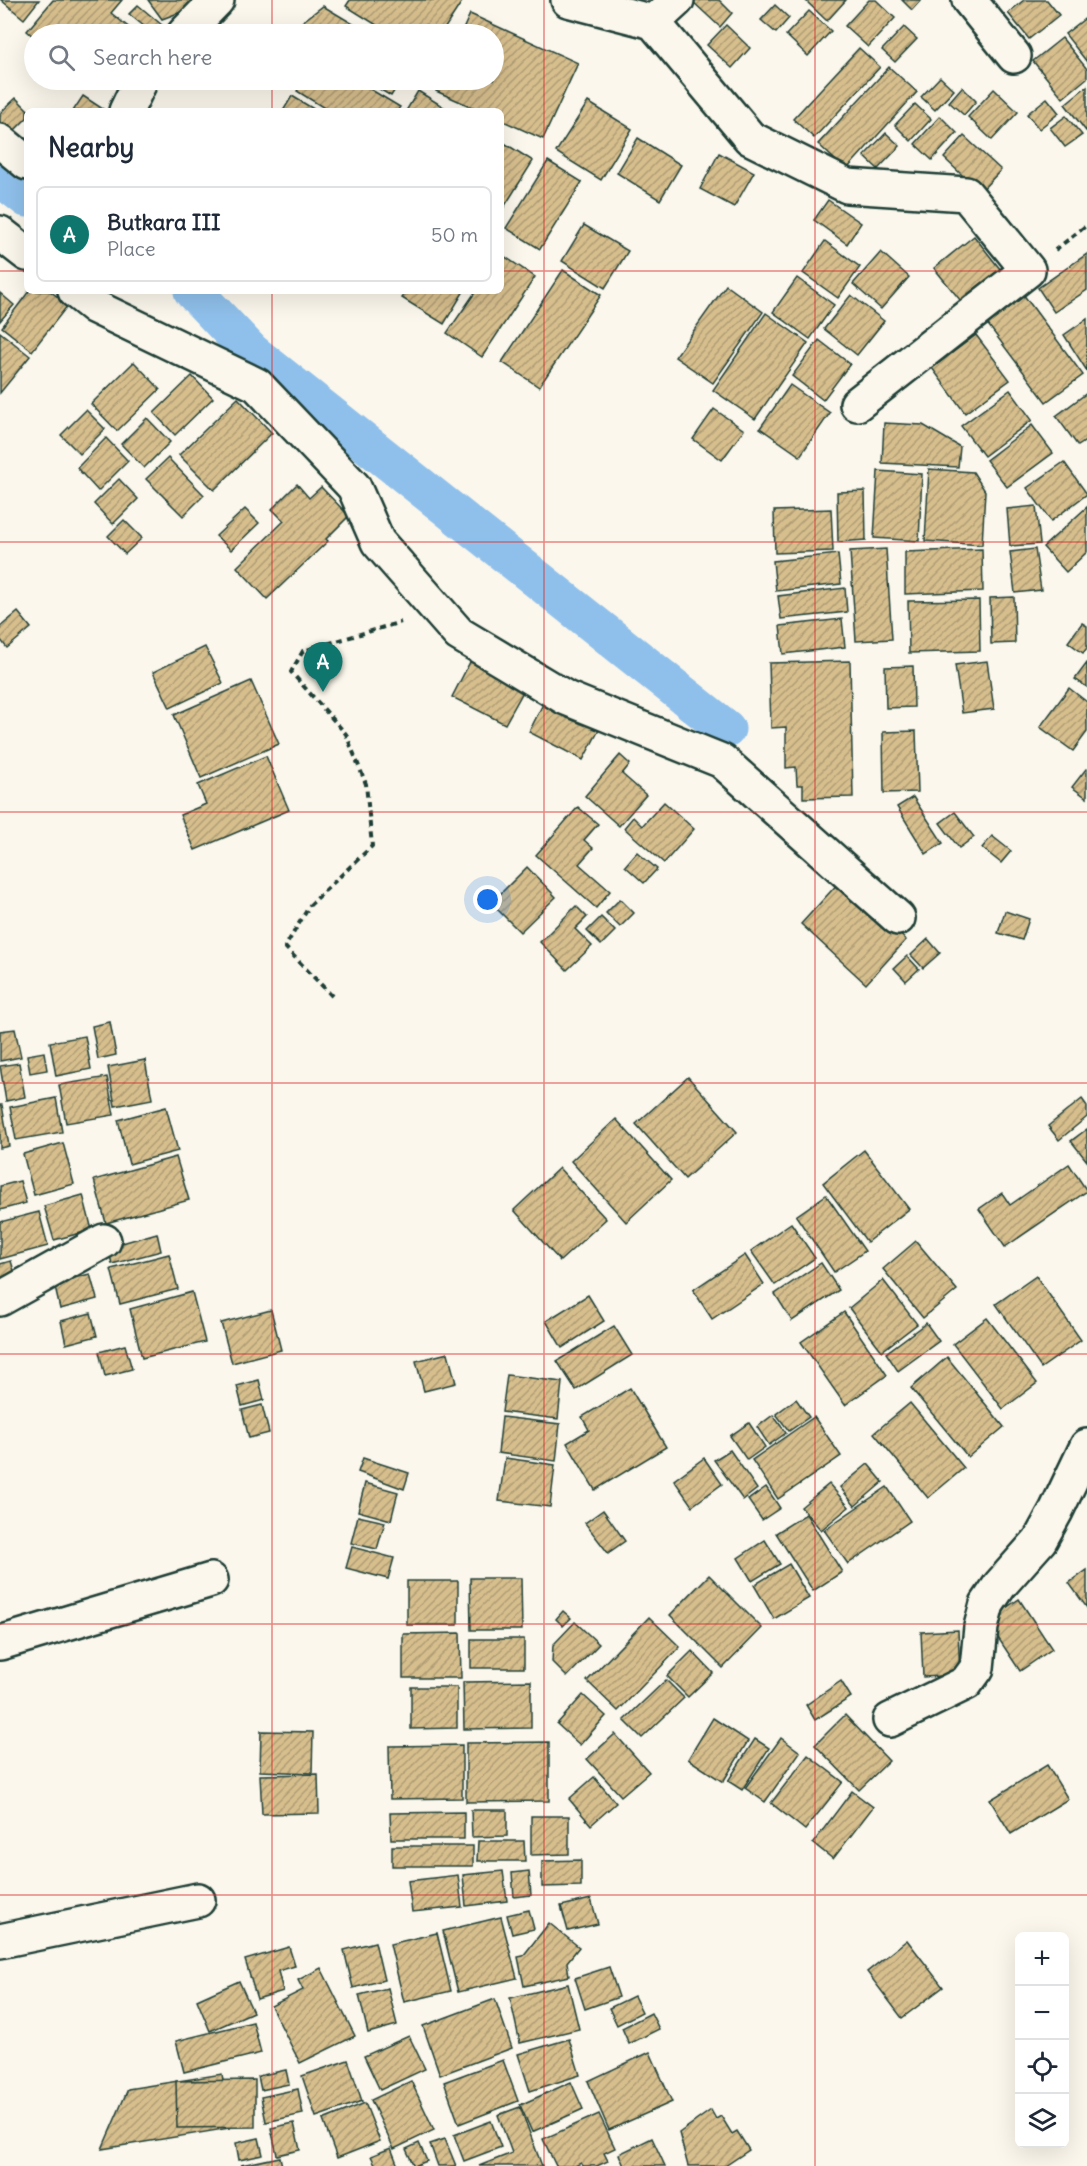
<!DOCTYPE html>
<meta charset="utf-8">
<style>
body{margin:0;font-family:Delius,sans-serif;background:#f2f2f3;color:#1f2937}
.controls{position:absolute;right:18px;bottom:18px;display:grid;overflow:hidden;border-radius:9px;box-shadow:0 6px 24px #0002}
.controls button{width:54px;height:54px;display:grid;place-items:center;padding:0;border:0;border-bottom:2px solid #e0e1e3;background:#fff;color:#1f2937;font:30px sans-serif}
.you{position:absolute;left:488px;top:900px;width:21px;height:21px;margin:-15px;border:4px solid #fff;border-radius:50%;background:#1a73e8;box-shadow:0 0 0 9px #1a73e833}
.badge{display:grid;place-items:center;width:39px;height:39px;border-radius:50%;background:#0f766e;color:#fff;font-size:20px;font-weight:700}
.pin{position:absolute;translate:-50% -50px;filter:drop-shadow(0 2px 3px #0008)}
.pin::after{content:'';position:absolute;top:32px;width:21px;height:18px;background:inherit;clip-path:polygon(0 0,100% 0,50% 100%)}
.list{margin:0;padding:0;list-style:none}
h2{display:flex;justify-content:space-between;align-items:center;height:78px;margin:0;padding:0 24px;font-size:26px}
h2 small{font-size:20px;font-weight:400;color:#747a83}
.list li{display:grid;grid-template-columns:39px 1fr auto;gap:18px;align-items:center;box-sizing:border-box;height:96px;margin:0 12px 12px;padding:0 12px;border:2px solid #e0e1e3;border-radius:9px}
.list b{display:block;font-size:22px;white-space:nowrap}
.list p{margin:0;font-size:20px;white-space:nowrap;color:#747a83}
.list em{font-size:20px;font-style:normal;color:#747a83}
.icon{flex:none;width:33px;height:33px;fill:none;stroke:currentColor;stroke-width:2;stroke-linecap:round;stroke-linejoin:round}
.map{position:relative;flex:none;width:1087px;height:2166px;overflow:hidden}
.search{position:absolute;background:#fff;box-shadow:0 6px 24px #0002;left:24px;top:24px;width:480px;height:66px;display:flex;align-items:center;gap:15px;box-sizing:border-box;padding:0 21px;border-radius:33px;color:#747a83;font-size:22px}
.panel{position:absolute;background:#fff;box-shadow:0 6px 24px #0002;left:24px;top:108px;width:480px;height:186px;border-radius:9px}
.map>svg:first-child{display:block}
.lines{fill:none;stroke-linecap:round;stroke-linejoin:round}
.canal{stroke:#8fc0eb;stroke-width:39}
.building{fill:url(#building-hatch);stroke:#1f3d34;stroke-width:1.5}
.street-casing{stroke:#1f3d34;stroke-width:38}
.path{stroke:#1f3d34;stroke-width:4;stroke-dasharray:6 4.5;stroke-linecap:butt}
.street{stroke:#fbf7ec;stroke-width:33}
.grid{fill:none;stroke:#d62828;stroke-width:1.5;stroke-opacity:0.55}
</style>
<div class="map">
<svg width="1087" height="2166" viewBox="0 0 1087 2166">
<defs>
<pattern id="building-hatch" width="6" height="6" patternUnits="userSpaceOnUse" patternTransform="scale(1.5)"><rect width="6" height="6" fill="#d7be8d"/><path d="M-1 1l2-2M0 6l6-6M5 7l2-2" fill="none" stroke="#ae9c74"/></pattern>
</defs>
<rect width="100%" height="100%" fill="#fbf7ec"/>
<filter id="ink" filterUnits="userSpaceOnUse"><feTurbulence type="fractalNoise" baseFrequency=".0167" numOctaves="2"/><feDisplacementMap in="SourceGraphic" scale="12" xChannelSelector="R" yChannelSelector="G"/><feConvolveMatrix kernelMatrix="1 2 1 2 8 2 1 2 1" color-interpolation-filters="sRGB"/></filter>
<g filter="url(#ink)">
<g class="lines">
<g class="canal">
<polyline points="0,177 27,198"/>
<polyline points="193,291 251,352 726,729"/>
</g>
</g>
<g class="building">
<polygon points="1,0 39,0 24,19"/>
<polygon points="53,0 122,0 111,13 137,34 34,34 34,37 27,31"/>
<polygon points="148,0 204,0 205,3 162,19"/>
<polygon points="350,0 463,0 441,34 391,34 346,6"/>
<polygon points="693,0 719,0 732,13 720,27 692,1"/>
<polygon points="805,0 846,0 827,21"/>
<polygon points="869,0 876,0 895,18 868,47 845,26"/>
<polygon points="902,0 921,0 912,10"/>
<polygon points="1024,0 1047,0 1059,15 1029,39 1008,13"/>
<polygon points="138,5 162,25 155,34 145,34 141,31 145,27 129,14"/>
<polygon points="775,5 789,18 776,33 761,20"/>
<polygon points="323,6 370,34 293,34 289,32"/>
<polygon points="809,11 831,31 808,56 786,35"/>
<polygon points="470,14 578,63 543,139 501,120 501,111 481,111 436,91 441,80 494,80 494,34 461,34"/>
<polygon points="1087,17 1087,62 1065,34"/>
<polygon points="726,25 750,48 732,68 707,45"/>
<polygon points="904,27 917,39 895,62 882,50"/>
<polygon points="1062,38 1087,69 1087,78 1063,98 1033,61"/>
<polygon points="859,48 880,67 814,138 793,119"/>
<polygon points="889,67 917,92 846,170 818,144"/>
<polygon points="940,77 954,90 935,110 921,97"/>
<polygon points="304,80 355,80 400,107 397,111 329,111 297,91"/>
<polygon points="364,80 401,80 391,96"/>
<polygon points="1087,86 1087,130 1086,131 1065,104"/>
<polygon points="962,87 976,101 964,115 949,102"/>
<polygon points="994,89 1018,112 992,140 968,117"/>
<polygon points="418,91 450,111 406,111"/>
<polygon points="83,96 106,111 73,111"/>
<polygon points="292,96 317,111 283,111"/>
<polygon points="16,98 29,111 27,111 27,118 11,134 0,122 0,113"/>
<polygon points="1047,98 1059,113 1039,129 1027,114"/>
<polygon points="588,102 632,129 601,180 556,152"/>
<polygon points="915,104 931,119 911,141 895,125"/>
<polygon points="940,116 957,133 932,160 915,144"/>
<polygon points="1066,116 1082,135 1065,147 1050,128"/>
<polygon points="886,133 900,146 878,169 864,156"/>
<polygon points="964,136 1001,170 980,192 944,158"/>
<polygon points="638,138 681,165 660,200 617,173"/>
<polygon points="501,141 533,161 501,212"/>
<polygon points="719,153 754,172 734,207 700,189"/>
<polygon points="548,161 582,182 540,249 506,228"/>
<polygon points="828,200 861,223 847,244 814,220"/>
<polygon points="584,225 628,251 605,288 562,261"/>
<polygon points="974,236 1004,274 965,306 934,268"/>
<polygon points="825,241 860,267 838,298 803,273"/>
<polygon points="881,252 909,277 881,309 853,284"/>
<polygon points="501,254 535,277 482,357 447,333 476,291 501,291"/>
<polygon points="1087,254 1087,290 1054,312 1038,288"/>
<polygon points="563,270 601,295 539,387 502,362"/>
<polygon points="797,278 834,305 810,339 773,312"/>
<polygon points="726,285 763,312 713,383 675,357"/>
<polygon points="29,291 50,291 68,305 32,351 2,327"/>
<polygon points="407,291 464,291 444,324 402,298"/>
<polygon points="0,293 14,305 0,321"/>
<polygon points="1023,294 1083,375 1046,402 986,322"/>
<polygon points="851,295 884,321 857,355 824,329"/>
<polygon points="766,313 808,343 755,419 713,390"/>
<polygon points="1087,319 1087,371 1064,335"/>
<polygon points="0,332 30,356 0,393"/>
<polygon points="976,335 1010,380 965,413 932,368"/>
<polygon points="819,340 850,364 823,400 792,376"/>
<polygon points="134,362 160,389 117,431 91,404"/>
<polygon points="192,376 213,398 175,435 154,413"/>
<polygon points="790,385 830,413 800,456 760,428"/>
<polygon points="1010,390 1032,420 984,456 961,426"/>
<polygon points="1087,393 1087,440 1078,446 1056,416"/>
<polygon points="238,398 272,433 214,490 179,455"/>
<polygon points="714,409 744,430 722,460 693,439"/>
<polygon points="86,410 105,429 80,454 61,435"/>
<polygon points="147,418 170,442 144,468 121,444"/>
<polygon points="884,423 923,425 960,447 958,467 882,463"/>
<polygon points="1032,425 1053,453 1007,487 986,460"/>
<polygon points="106,438 128,461 98,491 77,468"/>
<polygon points="168,458 204,495 183,516 146,479"/>
<polygon points="1064,462 1087,494 1051,521 1027,488"/>
<polygon points="929,469 973,472 985,491 982,545 925,541"/>
<polygon points="878,471 922,474 919,541 874,538"/>
<polygon points="119,479 138,499 113,524 94,504"/>
<polygon points="297,484 309,498 321,487 349,516 326,539 328,541 267,599 237,567 284,521 272,509"/>
<polygon points="865,491 866,540 838,542 837,492"/>
<polygon points="1036,506 1040,544 1010,546 1007,509"/>
<polygon points="1087,507 1087,552 1066,572 1043,547"/>
<polygon points="245,509 259,523 231,550 216,536"/>
<polygon points="831,509 833,551 775,553 774,511"/>
<polygon points="124,520 142,538 125,554 108,536"/>
<polygon points="886,549 892,639 856,641 850,551"/>
<polygon points="982,549 983,591 905,594 905,552"/>
<polygon points="1035,549 1041,590 1015,593 1010,552"/>
<polygon points="838,554 841,584 776,591 773,561"/>
<polygon points="845,588 847,612 781,619 778,596"/>
<polygon points="1014,597 1015,643 991,644 990,598"/>
<polygon points="979,600 980,651 909,653 908,601"/>
<polygon points="18,612 31,628 7,648 0,639 0,627"/>
<polygon points="842,619 845,647 783,654 780,626"/>
<polygon points="1082,623 1087,626 1087,648 1083,653 1068,642"/>
<polygon points="205,647 223,683 170,708 153,672"/>
<polygon points="471,660 525,688 505,724 452,697"/>
<polygon points="850,661 853,797 803,798 803,785 797,785 796,767 786,768 786,727 771,728 769,663"/>
<polygon points="987,661 994,709 962,713 955,665"/>
<polygon points="1087,663 1087,687 1075,679"/>
<polygon points="913,666 914,707 886,708 885,667"/>
<polygon points="251,681 279,744 201,778 174,715"/>
<polygon points="1069,688 1087,702 1087,732 1073,751 1040,727"/>
<polygon points="546,698 601,726 583,760 529,732"/>
<polygon points="916,731 918,792 884,793 883,732"/>
<polygon points="620,755 630,764 622,774 646,795 619,826 585,796"/>
<polygon points="266,756 289,810 195,850 180,815 206,804 198,785"/>
<polygon points="1086,769 1087,769 1087,798 1072,787"/>
<polygon points="913,797 943,843 926,854 897,807"/>
<polygon points="664,802 694,829 664,863 624,828 633,817 642,826"/>
<polygon points="578,807 598,824 584,840 593,848 579,864 610,891 596,908 536,855"/>
<polygon points="955,812 974,837 959,848 940,823"/>
<polygon points="992,836 1011,851 1001,863 982,848"/>
<polygon points="637,852 657,869 644,883 625,866"/>
<polygon points="527,867 556,897 520,932 491,903"/>
<polygon points="841,880 906,940 866,984 801,924"/>
<polygon points="620,899 634,913 620,927 606,913"/>
<polygon points="576,906 587,917 575,929 592,946 567,970 540,942"/>
<polygon points="1005,911 1029,919 1022,940 998,933"/>
<polygon points="601,917 615,931 601,945 587,931"/>
<polygon points="928,939 940,953 923,968 911,955"/>
<polygon points="907,956 919,969 906,981 894,968"/>
<polygon points="110,1022 116,1055 98,1059 92,1026"/>
<polygon points="15,1029 21,1057 0,1061 0,1031"/>
<polygon points="85,1036 91,1069 56,1076 50,1042"/>
<polygon points="44,1052 47,1070 30,1073 27,1055"/>
<polygon points="145,1060 152,1099 115,1106 108,1067"/>
<polygon points="19,1063 25,1097 6,1101 0,1066"/>
<polygon points="107,1077 114,1115 66,1123 59,1085"/>
<polygon points="688,1077 737,1132 685,1179 636,1124"/>
<polygon points="56,1098 62,1132 16,1140 10,1107"/>
<polygon points="1082,1099 1087,1106 1087,1117 1059,1140 1048,1126"/>
<polygon points="0,1105 2,1105 9,1146 0,1148"/>
<polygon points="166,1107 178,1151 129,1164 118,1120"/>
<polygon points="616,1119 671,1180 626,1222 571,1161"/>
<polygon points="1087,1129 1087,1161 1071,1141"/>
<polygon points="63,1143 74,1184 34,1195 23,1154"/>
<polygon points="864,1150 909,1209 867,1242 823,1183"/>
<polygon points="176,1157 189,1200 106,1223 94,1180"/>
<polygon points="1069,1164 1087,1191 1005,1247 979,1209 1002,1193 1010,1205"/>
<polygon points="559,1168 606,1219 560,1261 514,1210"/>
<polygon points="20,1181 26,1203 0,1210 0,1186"/>
<polygon points="83,1195 92,1230 54,1240 44,1206"/>
<polygon points="826,1195 865,1251 834,1272 796,1216"/>
<polygon points="39,1212 48,1246 0,1259 0,1222"/>
<polygon points="791,1223 815,1258 775,1285 751,1251"/>
<polygon points="157,1233 161,1251 112,1264 108,1247"/>
<polygon points="916,1241 957,1290 923,1318 883,1269"/>
<polygon points="169,1254 178,1289 120,1304 111,1269"/>
<polygon points="745,1255 764,1284 712,1319 693,1290"/>
<polygon points="11,1261 19,1287 0,1292 0,1264"/>
<polygon points="821,1263 839,1290 792,1321 775,1294"/>
<polygon points="90,1274 97,1299 60,1309 54,1283"/>
<polygon points="1036,1276 1081,1340 1041,1368 996,1304"/>
<polygon points="883,1280 917,1324 882,1351 849,1308"/>
<polygon points="192,1292 205,1342 142,1358 130,1309"/>
<polygon points="588,1295 604,1321 562,1348 546,1321"/>
<polygon points="271,1310 281,1350 232,1363 221,1323"/>
<polygon points="844,1312 887,1375 845,1405 801,1342"/>
<polygon points="91,1313 97,1336 66,1344 61,1321"/>
<polygon points="987,1318 1037,1383 1003,1409 953,1344"/>
<polygon points="926,1323 939,1341 898,1371 886,1353"/>
<polygon points="614,1326 632,1355 576,1390 557,1361"/>
<polygon points="125,1345 132,1369 105,1376 99,1352"/>
<polygon points="448,1353 456,1383 424,1391 416,1361"/>
<polygon points="947,1357 1004,1427 968,1457 911,1388"/>
<polygon points="507,1375 562,1382 558,1419 502,1412"/>
<polygon points="259,1380 264,1400 242,1406 237,1386"/>
<polygon points="630,1388 666,1447 595,1490 567,1443 589,1430 582,1417"/>
<polygon points="796,1399 809,1417 789,1431 776,1414"/>
<polygon points="910,1403 964,1468 928,1498 874,1433"/>
<polygon points="262,1405 269,1433 249,1438 242,1410"/>
<polygon points="773,1415 786,1433 769,1445 757,1427"/>
<polygon points="502,1417 560,1424 556,1461 498,1453"/>
<polygon points="814,1417 841,1456 778,1499 752,1460"/>
<polygon points="749,1423 765,1447 747,1460 730,1436"/>
<polygon points="730,1450 757,1489 743,1500 714,1460"/>
<polygon points="363,1458 409,1473 404,1489 358,1472"/>
<polygon points="505,1458 555,1465 550,1507 499,1501"/>
<polygon points="704,1458 722,1484 692,1506 674,1480"/>
<polygon points="868,1464 883,1482 855,1506 840,1487"/>
<polygon points="365,1483 398,1492 391,1520 358,1511"/>
<polygon points="829,1484 849,1507 821,1530 801,1507"/>
<polygon points="766,1487 780,1508 762,1520 748,1500"/>
<polygon points="887,1487 910,1521 848,1564 824,1530"/>
<polygon points="603,1510 625,1541 608,1553 585,1523"/>
<polygon points="806,1514 842,1572 813,1591 776,1533"/>
<polygon points="358,1516 385,1522 377,1549 351,1543"/>
<polygon points="765,1540 780,1564 752,1581 738,1558"/>
<polygon points="352,1547 394,1558 388,1579 346,1568"/>
<polygon points="789,1564 809,1598 774,1619 754,1585"/>
<polygon points="1087,1570 1087,1608 1069,1583"/>
<polygon points="709,1575 762,1628 723,1668 670,1615"/>
<polygon points="470,1578 521,1578 522,1630 471,1630"/>
<rect x="407" y="1581" width="51" height="44"/>
<polygon points="1019,1599 1052,1649 1020,1671 987,1621"/>
<polygon points="563,1611 571,1618 563,1626 556,1619"/>
<polygon points="649,1617 680,1647 618,1711 587,1681"/>
<polygon points="575,1622 599,1644 567,1677 552,1662 553,1645"/>
<polygon points="958,1630 960,1675 923,1677 921,1632"/>
<polygon points="460,1633 461,1678 403,1678 403,1634"/>
<rect x="471" y="1639" width="53" height="29"/>
<polygon points="692,1651 713,1673 688,1697 667,1676"/>
<polygon points="666,1680 684,1698 642,1738 624,1720"/>
<polygon points="531,1681 531,1728 464,1729 463,1682"/>
<polygon points="841,1681 851,1697 815,1720 806,1705"/>
<polygon points="411,1687 457,1687 457,1728 411,1729"/>
<polygon points="583,1695 606,1716 580,1745 557,1724"/>
<polygon points="845,1715 889,1761 859,1790 815,1745"/>
<polygon points="713,1718 748,1741 723,1782 688,1759"/>
<polygon points="261,1731 313,1732 312,1773 260,1771"/>
<polygon points="615,1734 649,1772 621,1796 587,1759"/>
<polygon points="781,1738 800,1752 765,1802 745,1788"/>
<polygon points="755,1739 769,1748 742,1790 728,1781"/>
<polygon points="549,1742 549,1801 466,1802 466,1743"/>
<polygon points="462,1745 462,1798 390,1799 389,1746"/>
<polygon points="808,1755 843,1782 805,1830 771,1803"/>
<polygon points="1047,1765 1068,1799 1011,1834 990,1800"/>
<polygon points="318,1774 319,1813 262,1814 260,1775"/>
<polygon points="594,1777 616,1803 591,1825 569,1799"/>
<polygon points="852,1791 873,1807 833,1859 813,1843"/>
<polygon points="471,1810 507,1810 507,1836 472,1837"/>
<polygon points="464,1812 464,1839 391,1839 390,1813"/>
<polygon points="531,1816 569,1816 569,1854 531,1855"/>
<polygon points="478,1841 524,1841 525,1861 477,1861"/>
<rect x="392" y="1846" width="81" height="20"/>
<polygon points="581,1860 581,1886 542,1887 542,1861"/>
<polygon points="503,1871 507,1901 466,1906 463,1875"/>
<polygon points="529,1871 531,1895 514,1897 512,1873"/>
<polygon points="458,1875 462,1907 412,1912 408,1881"/>
<polygon points="591,1899 598,1924 568,1931 561,1906"/>
<polygon points="529,1910 534,1929 512,1934 507,1915"/>
<polygon points="501,1917 517,1978 458,1992 443,1931"/>
<polygon points="549,1923 579,1947 567,1962 569,1976 524,1986 518,1957 523,1956"/>
<polygon points="437,1933 451,1991 404,2002 390,1944"/>
<polygon points="907,1940 943,1987 902,2018 867,1972"/>
<polygon points="375,1942 384,1980 353,1988 344,1950"/>
<polygon points="289,1947 295,1966 278,1971 283,1991 257,1999 245,1960"/>
<polygon points="609,1967 619,1997 585,2009 575,1978"/>
<polygon points="321,1968 355,2036 300,2063 271,2006 303,1990 298,1980"/>
<polygon points="239,1981 253,2012 210,2031 197,2000"/>
<polygon points="568,1984 579,2029 520,2043 510,1998"/>
<polygon points="388,1988 397,2025 368,2033 359,1995"/>
<polygon points="634,1996 642,2012 617,2025 609,2008"/>
<polygon points="495,1999 512,2048 440,2075 423,2026"/>
<polygon points="651,2013 659,2029 629,2044 622,2028"/>
<polygon points="253,2022 261,2053 184,2072 176,2041"/>
<polygon points="409,2036 425,2069 380,2090 364,2056"/>
<polygon points="569,2039 580,2075 530,2091 518,2054"/>
<polygon points="650,2052 672,2102 609,2130 588,2081"/>
<polygon points="348,2060 362,2101 316,2117 302,2076"/>
<polygon points="503,2060 518,2101 459,2124 444,2082"/>
<polygon points="286,2070 289,2084 261,2090 258,2076"/>
<polygon points="222,2074 230,2128 102,2149 128,2089"/>
<polygon points="255,2080 255,2127 177,2128 176,2081"/>
<polygon points="411,2081 434,2130 394,2149 371,2100"/>
<polygon points="571,2082 583,2109 532,2132 520,2105"/>
<polygon points="298,2089 303,2114 266,2122 261,2097"/>
<polygon points="365,2103 380,2141 337,2158 323,2120"/>
<polygon points="520,2107 542,2166 479,2166 512,2153 498,2115"/>
<polygon points="711,2110 716,2119 721,2116 732,2134 737,2131 749,2150 725,2166 688,2166 679,2133"/>
<polygon points="599,2114 615,2148 604,2153 608,2161 597,2166 583,2166 581,2163 575,2166 556,2166 543,2139"/>
<polygon points="491,2121 501,2147 464,2161 454,2135"/>
<polygon points="294,2123 300,2150 277,2155 271,2128"/>
<polygon points="259,2138 263,2155 239,2160 236,2143"/>
<polygon points="652,2138 665,2166 624,2166 619,2154"/>
<polygon points="445,2139 456,2166 438,2166 430,2144"/>
<polygon points="419,2143 427,2161 414,2166 406,2149"/>
<polygon points="391,2148 398,2166 376,2166 371,2156"/>
<polygon points="280,2157 282,2166 242,2166 241,2165"/>
</g>
<g class="lines">
<g class="street-casing">
<g id="street">
<polyline points="568,0 653,22 750,138 847,186 966,194 1028,270 857,404"/>
<polyline points="969,0 1014,56"/>
<polyline points="653,22 677,0"/>
<polyline points="184,34 217,0"/>
<polyline points="126,111 141,80"/>
<polyline points="0,141 27,163"/>
<polyline points="0,233 27,254"/>
<polyline points="75,291 95,307 257,385 354,487 378,542 459,634 566,698 722,761 898,918"/>
<polyline points="0,1299 104,1241"/>
<polyline points="0,1643 211,1580"/>
<polyline points="890,1720 966,1683 977,1668 981,1627 987,1604 1000,1585 1040,1540 1056,1511 1087,1446"/>
<polyline points="0,1941 198,1900"/>
</g>
</g>
<g class="path">
<polyline points="1055,250 1087,225"/>
<polyline points="332,996 285,947 310,905 372,846 366,784 346,734 291,672 303,651 401,622"/>
</g>
<use href="#street" class="street"/>
</g>
</g>
<path class="grid" d="M272 0V34M544 0V2166M815 0V2166M272 80V111M0 271H27M501 271H1087M272 291V2166M0 542H1087M0 812H1087M0 1083H1087M0 1354H1087M0 1624H1087M0 1895H1087"/>
</svg>
<div class="controls">
<button>+</button>
<button>−</button>
<button><svg class="icon" aria-label="locate" viewBox="0 0 24 24"><circle cx="12" cy="12" r="6"/><path d="M12 2v4M12 18v4M2 12h4M18 12h4"/></svg></button>
<button><svg class="icon" aria-label="layers" viewBox="0 0 24 24"><path d="M12 4l9 5-9 5-9-5zM3 14l9 5 9-5"/></svg></button>
</div>
<div class="you"></div>
<div class="pin badge" style="left:323px;top:692px">A</div>
<div class="search"><svg class="icon" aria-label="search" viewBox="0 0 24 24"><circle cx="10" cy="10" r="6"/><path d="M15 15l6 6"/></svg>Search here</div>
<section class="panel">
<h2>Nearby<small></small></h2>
<ul class="list">
<li><span class="badge">A</span><div><b>Butkara III</b><p>Place</p></div><em>50 m</em></li>
</ul>
</section>
</div>
